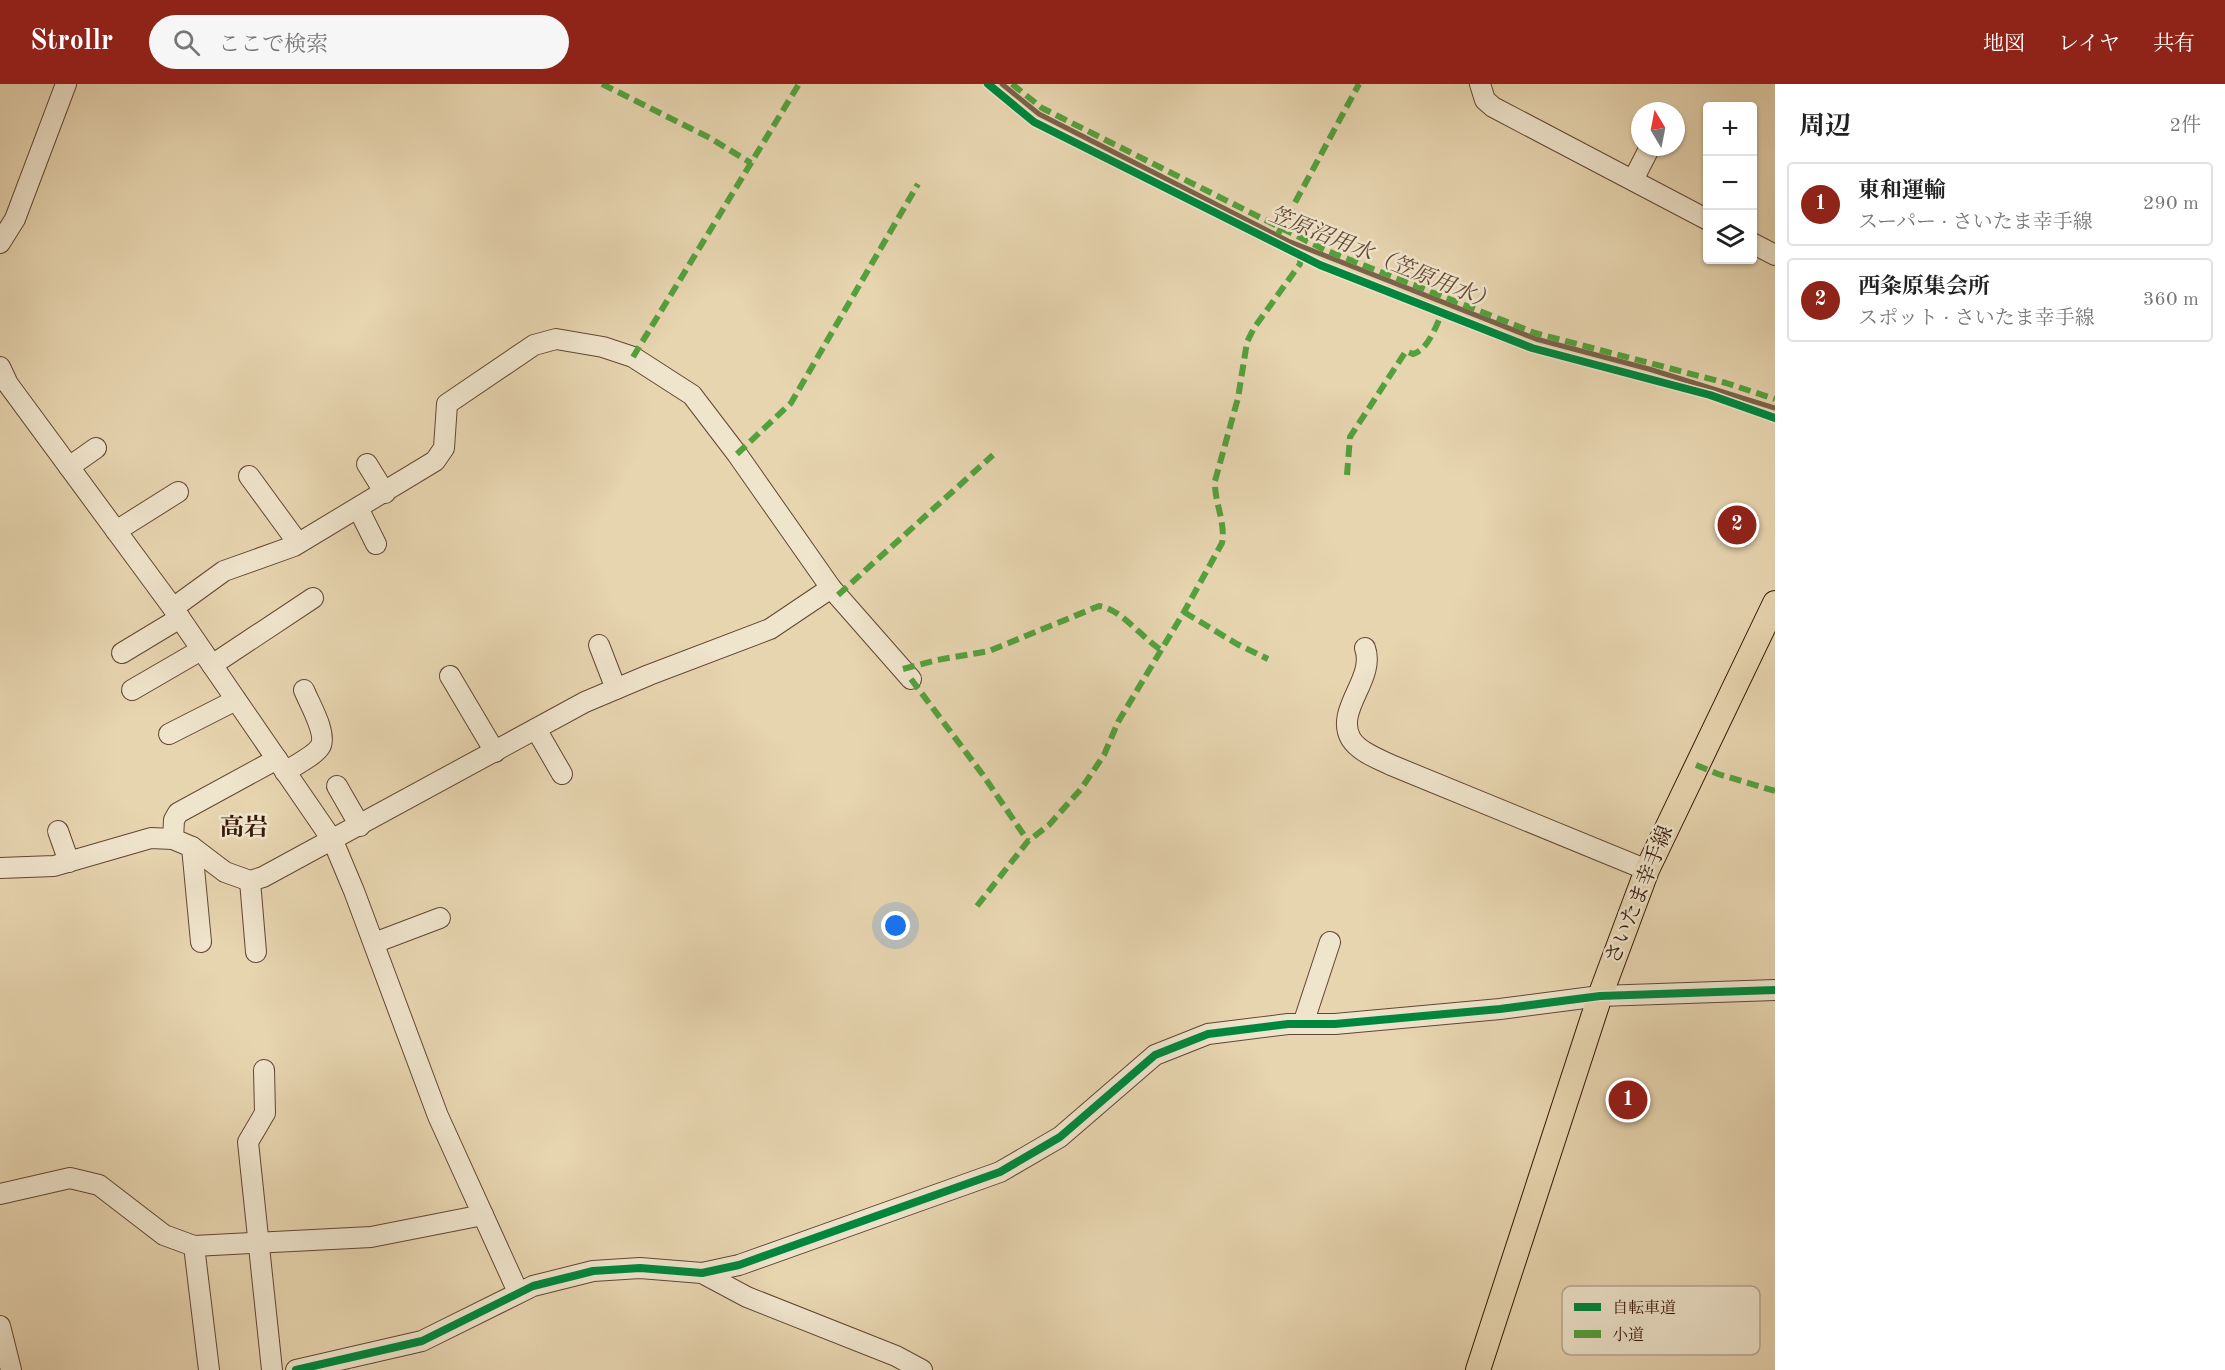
<!DOCTYPE html>
<html lang="ja">
<meta charset="utf-8">
<style>
body{margin:0;font-family:"Old Standard TT","Noto Serif JP",serif;background:#f6f6f6;color:#222}
.controls{position:absolute;right:18px;top:18px;display:grid;overflow:hidden;border-radius:6px;box-shadow:0 2px 4px #0004}
.controls button{width:54px;height:54px;display:grid;place-items:center;padding:0;border:0;border-bottom:2px solid #e0e0e0;background:#fff;color:#222;font:30px sans-serif}
.compass{position:absolute;left:1631px;top:18px;width:54px;height:54px;border-radius:50%;background:#fff;box-shadow:0 2px 4px #0004;rotate:350deg}
.you{position:absolute;left:896px;top:842px;width:21px;height:21px;margin:-15px;border:4px solid #fff;border-radius:50%;background:#1a73e8;box-shadow:0 0 0 9px #1a73e833}
.badge{display:grid;place-items:center;width:39px;height:39px;border-radius:50%;background:#8f2418;color:#fff;font-size:20px;font-weight:700}
.pin{position:absolute;translate:-50% -50%;border:3px solid #fff;box-shadow:0 2px 6px #0006}
.list{margin:0;padding:0;list-style:none}
h2{display:flex;justify-content:space-between;align-items:center;height:78px;margin:0;padding:0 24px;font-size:26px}
h2 small{font-size:20px;font-weight:400;color:#767676}
.list li{display:grid;grid-template-columns:39px 1fr auto;gap:18px;align-items:center;box-sizing:border-box;height:84px;margin:0 12px 12px;padding:0 12px;border:2px solid #e0e0e0;border-radius:6px}
.list b{display:block;font-size:22px;white-space:nowrap}
.list p{margin:0;font-size:20px;white-space:nowrap;color:#767676}
.list em{font-size:20px;font-style:normal;color:#767676}
.icon{flex:none;width:33px;height:33px;fill:none;stroke:currentColor;stroke-width:2;stroke-linecap:round;stroke-linejoin:round}
.map{position:relative;flex:none;width:1775px;height:1286px;overflow:hidden}
header{display:flex;align-items:center;gap:36px;box-sizing:border-box;height:84px;padding:0 30px;background:#8f2418;color:#fff}
header strong{font-size:28px}
nav{display:flex;gap:33px;margin-inline-start:auto;font-size:21px}
.search{width:420px;height:54px;background:#f6f6f6;display:flex;align-items:center;gap:15px;box-sizing:border-box;padding:0 21px;border-radius:33px;color:#767676;font-size:22px}
main{display:flex}
aside{flex:1;background:#fff}
.map>svg:first-child{display:block}
.lines{fill:none;stroke-linecap:round;stroke-linejoin:round}
.stream{stroke:#7d624a;stroke-width:5}
.building{fill:#937a5f;stroke:#371707;stroke-width:1.5}
.minor-casing{stroke:#634631;stroke-width:22}
.major-casing{stroke:#371707;stroke-width:26}
.minor{stroke:#efe4cc;stroke-width:20}
.major{stroke:#e7d5b0;stroke-width:24}
.quiet{stroke:#53a13d;stroke-width:6;stroke-dasharray:12 6;stroke-linecap:butt}
.cycleway-casing{stroke:#efe4cc;stroke-width:11}
.cycleway{stroke:#00873e;stroke-width:8}
.labels{text-anchor:middle;dominant-baseline:central;stroke-width:5;stroke-linejoin:round;paint-order:stroke}
.street-label{font-size:21px;fill:#371707;stroke:#efe4cc}
.water-label{font-size:22px;font-style:italic;fill:#654934;stroke:#efe4cc}
.quarter-label{font-size:24px;font-weight:bold;fill:#371707;stroke:#efe4cc}
.key{fill:#efe4cc;stroke:#b8a691;stroke-width:1.5}
.key-label{font-size:16px;fill:#371707}
</style>
<header>
<strong>Strollr</strong>
<div class="search"><svg class="icon" aria-label="search" viewBox="0 0 24 24"><circle cx="10" cy="10" r="6"/><path d="M15 15l6 6"/></svg>ここで検索</div>
<nav><a>地図</a><a>レイヤ</a><a>共有</a></nav>
</header>
<main>
<div class="map">
<svg width="1775" height="1286" viewBox="0 0 1775 1286">
<rect width="100%" height="100%" fill="#e7d5b0"/>
<filter id="stains"><feTurbulence type="fractalNoise" baseFrequency=".00333" numOctaves="4"/><feColorMatrix values="0 0 0 0 .2 0 0 0 0 .09 0 0 0 0 .02 0 0 0 .5 -.17"/></filter>
<radialGradient id="worn" r=".72"><stop offset=".6" stop-color="#630" stop-opacity="0"/><stop offset="1" stop-color="#630" stop-opacity=".3"/></radialGradient>
<g class="lines">
<polyline class="stream" points="1002,0 1039,30 1288,157 1536,255 1649,285 1775,324"/>
</g>
<polygon class="building" points="1730,421 1757,432 1746,461 1717,450"/>
<g class="lines">
<g class="minor-casing">
<g id="minor">
<polyline points="1480,0 1485,16 1493,23 1708,136"/>
<polyline points="1633,96 1650,63"/>
<polyline points="0,159 15,135 66,0"/>
<polyline points="1752,159 1775,171"/>
<polyline points="0,283 8,300 173,524 333,757 354,807 438,1032 518,1208"/>
<polyline points="367,380 385,409"/>
<polyline points="69,383 96,364"/>
<polyline points="249,392 298,459"/>
<polyline points="358,424 376,460"/>
<polyline points="116,447 178,408"/>
<polyline points="173,524 224,487 294,462 435,377 444,364 447,320 534,261 556,255 603,263 633,273 692,311 737,370 831,504 911,595"/>
<polyline points="599,561 616,605"/>
<path d="M1365 564C1376 595 1334 626 1351 655 1359 668 1379 675 1391 681L1647 786"/>
<polyline points="122,569 180,534"/>
<polyline points="212,581 313,514"/>
<polyline points="450,592 495,668"/>
<polyline points="132,606 201,566"/>
<polyline points="536,645 562,690"/>
<polyline points="169,650 236,616"/>
<path d="M285 688C294 682 315 671 320 663 328 650 309 619 304 606"/>
<polyline points="337,702 360,742"/>
<polyline points="58,747 69,778"/>
<polyline points="173,755 174,736 178,729 277,675"/>
<polyline points="192,763 201,858"/>
<polyline points="0,784 54,782 151,754 173,755 192,763 225,788 250,797 263,793 585,618 649,591 770,545 831,504"/>
<polyline points="250,797 256,868"/>
<polyline points="374,859 440,834"/>
<polyline points="1303,940 1330,858"/>
<polyline points="264,986 265,1029 248,1058 272,1286"/>
<polyline points="0,1110 70,1094 99,1101 164,1151 194,1162 371,1153 483,1131"/>
<polyline points="194,1162 209,1286"/>
<polyline points="702,1189 747,1213 896,1272 922,1286"/>
<polyline points="0,1242 11,1286"/>
<polyline points="296,1286 422,1257 533,1202 593,1187 640,1184 702,1189 739,1181 1000,1088 1060,1053 1155,971 1208,950 1288,940 1335,940 1500,925 1600,912 1775,906"/>
</g>
</g>
<g class="major-casing">
<polyline id="major" points="1478,1286 1600,912 1647,786 1775,519"/>
</g>
<use href="#minor" class="minor"/>
<use href="#major" class="major"/>
<g class="quiet">
<polyline points="602,0 710,54 751,79"/>
<polyline points="1012,0 1042,24 1325,166 1535,249 1726,299 1775,315"/>
<polyline points="1278,150 1359,0"/>
<polyline points="633,273 799,0"/>
<polyline points="737,370 791,319 918,100"/>
<path d="M1347 391 1350 353 1406 267 1413 270C1428 266 1436 242 1442 229"/>
<polyline points="838,511 993,371"/>
<polyline points="1184,528 1237,560 1268,575"/>
<path d="M903 585 937 576 989 567 1099 522C1121 525 1141 553 1161 566"/>
<polyline points="911,595 983,691 1028,757"/>
<polyline points="1696,681 1718,690 1775,707"/>
<path d="M977 822 1028 757 1049 741 1081 705 1104 671 1118 638 1184 528 1222 459C1226 439 1214 417 1215 397L1238 314 1247 258 1254 244 1300 180 1301 171"/>
</g>
<g class="cycleway-casing">
<g id="cycleway">
<polyline points="988,0 1034,38 1320,181 1532,264 1710,311 1775,334"/>
<polyline points="296,1286 422,1257 533,1202 593,1187 640,1184 702,1189 739,1181 1000,1088 1060,1053 1155,971 1208,950 1288,940 1335,940 1500,925 1600,912 1775,906"/>
</g>
</g>
<use href="#cycleway" class="cycleway"/>
</g>
<g class="labels">
<g class="street-label">
<text transform="translate(1640 811) rotate(-68)">さいたま幸手線</text>
</g>
<g class="water-label">
<text transform="translate(1382 175) rotate(22)">笠原沼用水（笠原用水）</text>
</g>
<g class="quarter-label">
<text x="244" y="745">高岩</text>
</g>
</g>
<rect x="1562" y="1202" width="198" height="69" rx="9" class="key"/>
<rect x="1574" y="1219" width="27" height="8" fill="#00873e"/>
<rect x="1574" y="1246" width="27" height="8" fill="#53a13d"/>
<g class="key-label">
<text x="1612" y="1229">自転車道</text>
<text x="1612" y="1256">小道</text>
</g>
<rect width="100%" height="100%" filter="url(#stains)"/>
<rect width="100%" height="100%" fill="url(#worn)"/>
</svg>
<div class="controls">
<button>+</button>
<button>−</button>
<button><svg class="icon" aria-label="layers" viewBox="0 0 24 24"><path d="M12 4l9 5-9 5-9-5zM3 14l9 5 9-5"/></svg></button>
</div>
<svg class="compass" viewBox="-18 -18 36 36"><path d="M0-13l5 13h-10z" fill="#e53935"/><path d="M0 13l5-13h-10z" fill="#767676"/></svg>
<div class="you"></div>
<div class="pin badge" style="left:1628px;top:1016px">1</div>
<div class="pin badge" style="left:1737px;top:441px">2</div>
</div>
<aside>
<h2>周辺<small>2件</small></h2>
<ul class="list">
<li><span class="badge">1</span><div><b>東和運輸</b><p>スーパー · さいたま幸手線</p></div><em>290 m</em></li>
<li><span class="badge">2</span><div><b>西粂原集会所</b><p>スポット · さいたま幸手線</p></div><em>360 m</em></li>
</ul>
</aside>
</main>
